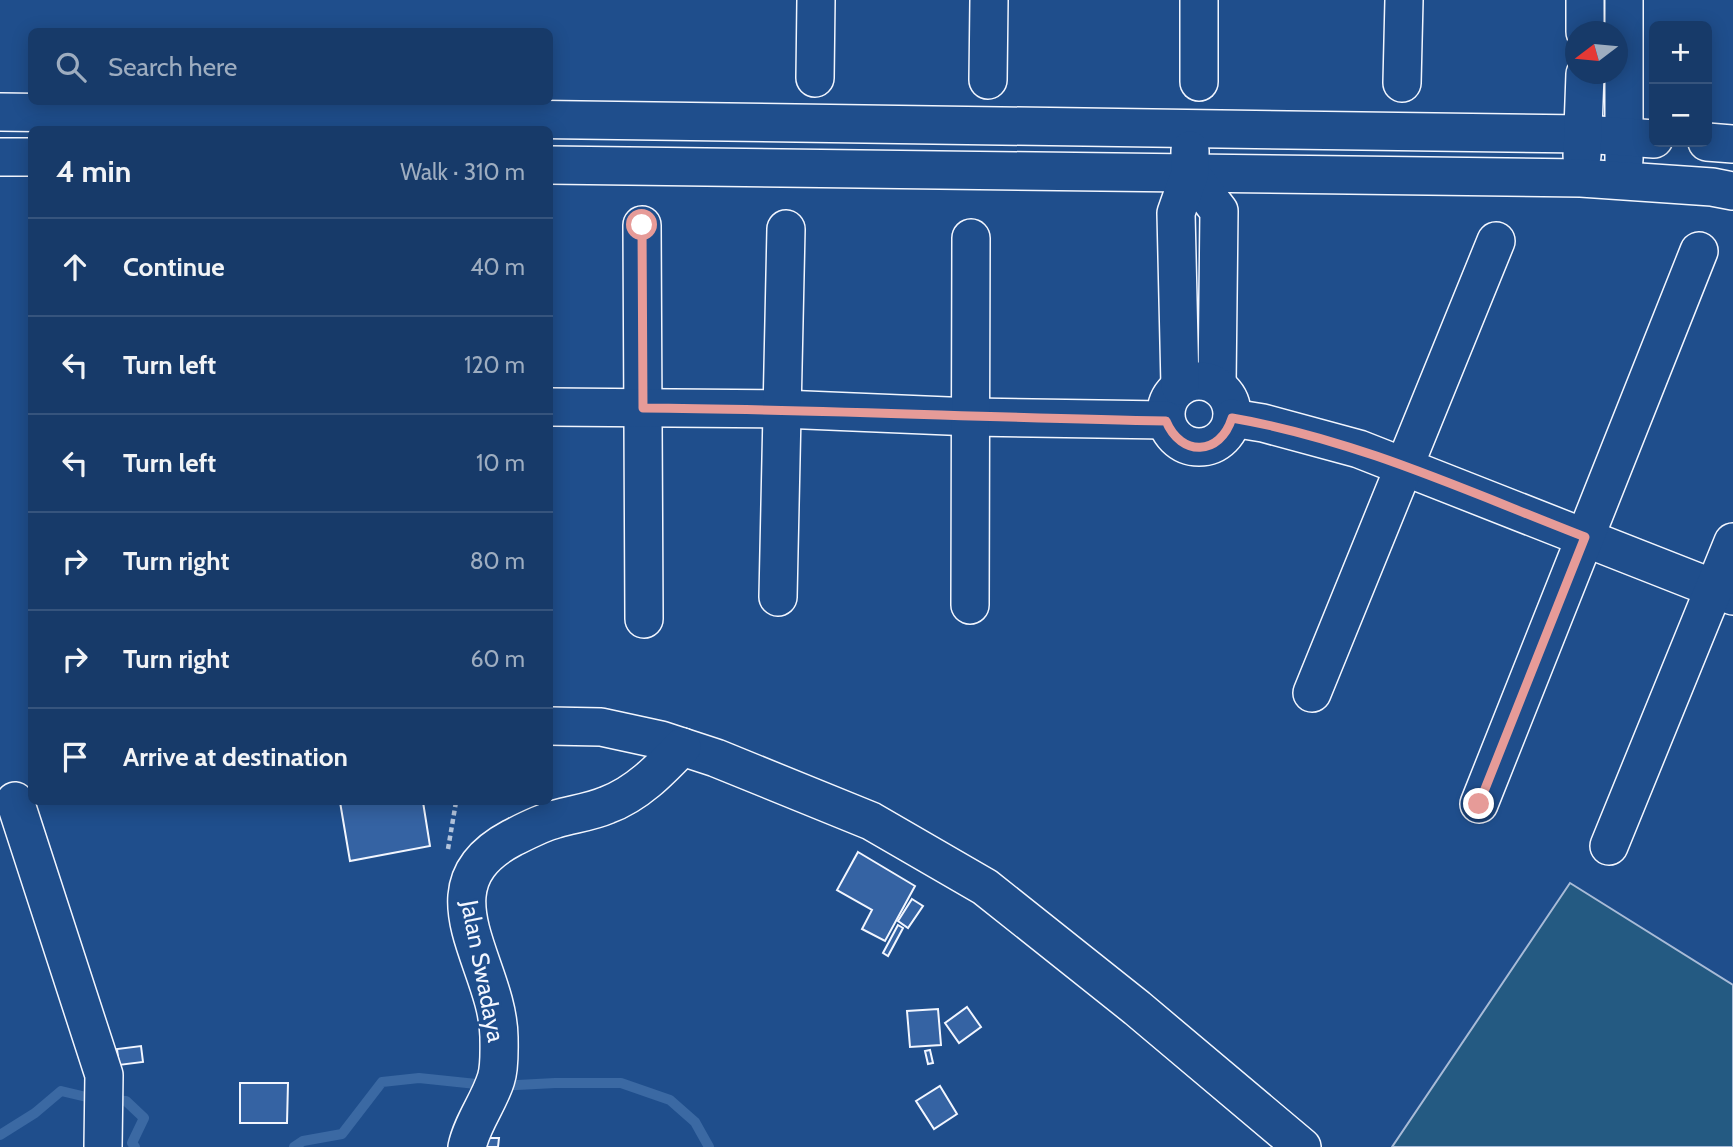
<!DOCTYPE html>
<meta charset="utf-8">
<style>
body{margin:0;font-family:Cabin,sans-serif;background:#20416f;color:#f1f3f6}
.controls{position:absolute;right:21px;top:21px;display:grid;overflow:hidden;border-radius:10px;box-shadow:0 4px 18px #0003}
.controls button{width:63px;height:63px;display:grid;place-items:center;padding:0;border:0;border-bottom:2px solid #36547d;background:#173a69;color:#f1f3f6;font:35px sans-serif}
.compass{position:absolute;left:1565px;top:21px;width:63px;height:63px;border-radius:50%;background:#173a69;box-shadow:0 4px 18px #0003;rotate:254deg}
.stop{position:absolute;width:21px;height:21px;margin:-16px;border:5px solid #e69b98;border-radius:50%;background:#fff}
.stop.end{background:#e69b98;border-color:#fff;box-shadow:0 2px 7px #0008}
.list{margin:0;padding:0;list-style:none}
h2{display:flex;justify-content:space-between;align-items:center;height:91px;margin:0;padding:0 28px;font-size:30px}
h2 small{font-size:23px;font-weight:400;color:#9eadc0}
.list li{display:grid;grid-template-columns:46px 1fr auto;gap:21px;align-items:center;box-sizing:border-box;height:98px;padding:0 28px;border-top:2px solid #36547d}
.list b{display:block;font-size:26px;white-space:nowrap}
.list em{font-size:23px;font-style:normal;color:#9eadc0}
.icon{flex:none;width:38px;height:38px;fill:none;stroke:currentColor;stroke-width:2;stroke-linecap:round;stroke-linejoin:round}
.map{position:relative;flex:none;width:1733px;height:1147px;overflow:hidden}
.search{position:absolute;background:#173a69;box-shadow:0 4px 18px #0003;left:28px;top:28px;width:525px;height:77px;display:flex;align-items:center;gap:18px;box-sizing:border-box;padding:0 24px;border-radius:10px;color:#9eadc0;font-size:26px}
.panel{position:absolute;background:#173a69;box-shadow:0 4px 18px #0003;left:28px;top:126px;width:525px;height:679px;border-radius:10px}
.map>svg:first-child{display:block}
.green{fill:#245a82;stroke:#a8bbd7;stroke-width:2}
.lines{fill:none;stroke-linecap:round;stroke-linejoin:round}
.stream{stroke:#3b69a3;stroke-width:10}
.building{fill:#3563a3;stroke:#f2f6ff;stroke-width:2}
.minor-casing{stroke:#f2f6ff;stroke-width:40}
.path{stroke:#b3c4dc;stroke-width:4.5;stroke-dasharray:5 3.5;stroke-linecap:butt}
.minor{stroke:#1f4e8c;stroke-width:37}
.route{stroke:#e69b98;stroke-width:9}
.labels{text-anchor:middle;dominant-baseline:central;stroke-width:5;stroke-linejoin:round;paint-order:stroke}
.street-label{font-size:24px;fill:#f2f6ff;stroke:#1f4e8c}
</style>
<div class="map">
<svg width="1733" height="1147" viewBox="0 0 1733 1147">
<rect width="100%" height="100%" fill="#1f4e8c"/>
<polygon class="green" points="1570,883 1733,985 1733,1147 1392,1147"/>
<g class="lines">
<g class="stream">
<polyline points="501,1086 555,1083 621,1083 670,1100 695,1122 709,1147"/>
<polyline points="110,1100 126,1101 144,1118 132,1143 135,1147"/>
<polyline points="0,1135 35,1113 61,1091 95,1099"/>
<polyline points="294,1147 303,1141 342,1134 382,1082 419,1078 486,1085"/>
</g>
</g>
<g class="building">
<polygon points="340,802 423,802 430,846 350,861"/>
<polygon points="858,852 915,886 885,941 862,929 872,910 837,890"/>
<polygon points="912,899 923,906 908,928 898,921"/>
<polygon points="898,925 903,928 888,956 883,953"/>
<polygon points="967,1007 981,1027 959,1043 945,1023"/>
<polygon points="938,1009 941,1045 910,1047 907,1011"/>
<polygon points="141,1046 143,1062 119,1065 117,1049"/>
<polygon points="930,1050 933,1063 928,1064 925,1051"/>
<polygon points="240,1083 288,1083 287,1123 240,1123"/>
<polygon points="940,1086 957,1114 934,1129 916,1101"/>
<polygon points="485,1138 499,1138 498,1147 485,1147"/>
</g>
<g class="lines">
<g class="minor-casing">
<g id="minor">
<polyline points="1624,0 1624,160"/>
<polyline points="1585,32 1585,0"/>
<polyline points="815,78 816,0"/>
<polyline points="988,80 989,0"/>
<polyline points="1199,82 1199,0"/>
<polyline points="1402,83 1404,0"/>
<polyline points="0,112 1584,134 1654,139"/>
<polyline points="1707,142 1733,144"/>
<polyline points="1582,156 1585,74"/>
<polyline points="0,157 32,157"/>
<polyline points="550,165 1581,178 1712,187 1733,191"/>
<polyline points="1190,173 1219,211 1217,385"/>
<polyline points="642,225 644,619"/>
<circle cx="1199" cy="414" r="33"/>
<polyline points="1180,386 1176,213 1190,173 1190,150"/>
<polyline points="550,407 782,409 972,417 1165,420"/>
<polyline points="1232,418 1263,423 1359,449 1733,596"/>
<polyline points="778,597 786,229"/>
<polyline points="970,605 971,238"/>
<polyline points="1312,693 1496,241"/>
<polyline points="550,726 601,727 661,740 716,758 871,821 985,887 1137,1008 1302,1147"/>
<polyline points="15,801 104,1075 103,1147"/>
<polyline points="1479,804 1699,251"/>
<polyline points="1609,846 1733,542"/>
<path d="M467 1147C472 1123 489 1102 496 1079 500 1067 499 1049 499 1037 498 963 419 887 512 838 526 831 541 823 556 819 573 814 591 812 607 805 637 794 660 770 682 747"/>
</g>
</g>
<polyline class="path" points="448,849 456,802"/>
<use href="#minor" class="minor"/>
</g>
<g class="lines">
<path class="route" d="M642 225 643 408C817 409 991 418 1166 421 1181 457 1220 456 1232 418 1355 439 1469 492 1585 537L1479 804"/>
</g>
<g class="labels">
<g class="street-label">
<text transform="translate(483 971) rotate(79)">Jalan Swadaya</text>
</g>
</g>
</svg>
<div class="controls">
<button>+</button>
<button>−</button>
</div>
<svg class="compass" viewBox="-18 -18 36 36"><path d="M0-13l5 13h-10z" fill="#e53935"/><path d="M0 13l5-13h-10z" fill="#9eadc0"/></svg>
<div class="stop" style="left:642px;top:225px"></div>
<div class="stop end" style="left:1479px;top:804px"></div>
<div class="search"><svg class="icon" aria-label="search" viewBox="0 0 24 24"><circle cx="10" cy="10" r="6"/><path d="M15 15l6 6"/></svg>Search here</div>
<section class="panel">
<h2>4 min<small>Walk · 310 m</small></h2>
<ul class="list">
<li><svg class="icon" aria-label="ahead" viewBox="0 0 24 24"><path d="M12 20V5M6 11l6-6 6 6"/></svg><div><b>Continue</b></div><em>40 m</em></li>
<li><svg class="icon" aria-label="left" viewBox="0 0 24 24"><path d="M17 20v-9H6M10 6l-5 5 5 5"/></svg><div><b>Turn left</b></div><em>120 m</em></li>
<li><svg class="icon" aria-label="left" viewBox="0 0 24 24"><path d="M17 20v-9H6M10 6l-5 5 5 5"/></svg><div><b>Turn left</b></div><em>10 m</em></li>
<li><svg class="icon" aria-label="right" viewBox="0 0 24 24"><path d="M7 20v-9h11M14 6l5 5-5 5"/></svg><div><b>Turn right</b></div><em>80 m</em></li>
<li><svg class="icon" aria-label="right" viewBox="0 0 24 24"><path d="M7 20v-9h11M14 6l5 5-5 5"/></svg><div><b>Turn right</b></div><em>60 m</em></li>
<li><svg class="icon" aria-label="arrive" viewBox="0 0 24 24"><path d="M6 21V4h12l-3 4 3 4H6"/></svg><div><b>Arrive at destination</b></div></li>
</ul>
</section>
</div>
